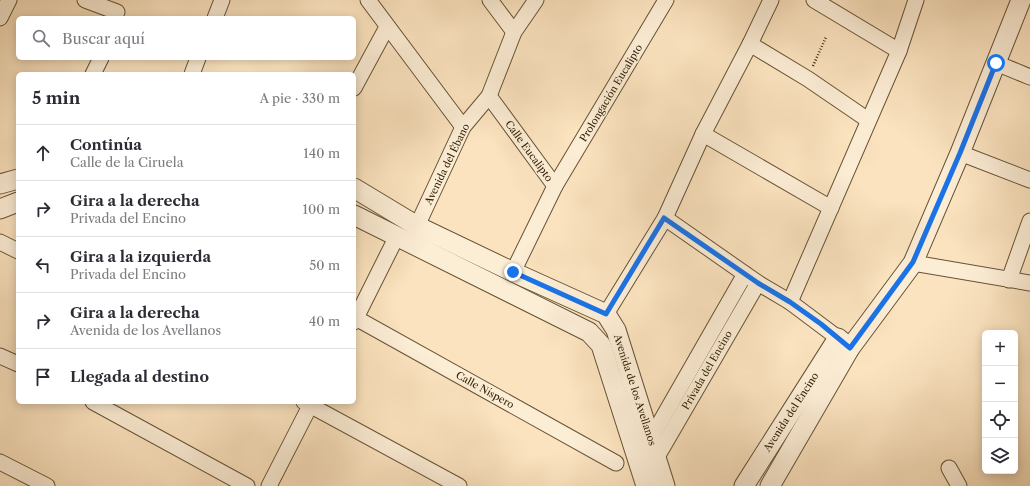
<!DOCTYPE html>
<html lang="es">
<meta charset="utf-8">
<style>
body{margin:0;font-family:"Libre Caslon Text",serif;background:#f7f7f7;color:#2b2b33}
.controls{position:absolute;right:12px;bottom:12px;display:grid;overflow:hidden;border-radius:6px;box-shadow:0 2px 10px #0003}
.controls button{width:36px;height:36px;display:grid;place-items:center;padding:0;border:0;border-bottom:1px solid #e1e1e2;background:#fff;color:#2b2b33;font:20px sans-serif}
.stop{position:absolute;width:12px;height:12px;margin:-9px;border:3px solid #1a73e8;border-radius:50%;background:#fff}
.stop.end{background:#1a73e8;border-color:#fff;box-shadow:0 1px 4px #0008}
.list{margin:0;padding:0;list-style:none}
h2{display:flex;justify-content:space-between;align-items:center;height:52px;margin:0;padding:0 16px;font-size:17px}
h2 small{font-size:13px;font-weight:400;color:#7c7c81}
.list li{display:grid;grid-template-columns:26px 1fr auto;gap:12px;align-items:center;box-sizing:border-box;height:56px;padding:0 16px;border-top:1px solid #e1e1e2}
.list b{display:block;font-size:15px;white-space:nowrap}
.list p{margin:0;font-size:13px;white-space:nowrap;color:#7c7c81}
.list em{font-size:13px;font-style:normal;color:#7c7c81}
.icon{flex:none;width:22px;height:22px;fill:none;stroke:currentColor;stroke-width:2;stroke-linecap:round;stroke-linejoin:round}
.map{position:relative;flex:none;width:1030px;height:486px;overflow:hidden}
.search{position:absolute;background:#fff;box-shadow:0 2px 10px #0003;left:16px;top:16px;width:340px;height:44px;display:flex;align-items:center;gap:10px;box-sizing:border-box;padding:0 14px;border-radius:6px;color:#7c7c81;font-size:15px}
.panel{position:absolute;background:#fff;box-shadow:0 2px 10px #0003;left:16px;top:72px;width:340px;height:332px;border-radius:6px}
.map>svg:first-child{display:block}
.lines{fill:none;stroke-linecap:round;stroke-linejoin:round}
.minor-casing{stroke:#665235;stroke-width:17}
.tertiary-casing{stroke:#665235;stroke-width:21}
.path{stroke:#342207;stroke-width:2.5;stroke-dasharray:1 2;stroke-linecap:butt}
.minor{stroke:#fcedd5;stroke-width:15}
.tertiary{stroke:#fcedd5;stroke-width:19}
.route{stroke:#1a73e8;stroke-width:5}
.labels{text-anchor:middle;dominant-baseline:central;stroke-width:3;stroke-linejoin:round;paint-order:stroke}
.street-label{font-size:10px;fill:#342207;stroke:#fcedd5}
</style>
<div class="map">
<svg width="1030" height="486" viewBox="0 0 1030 486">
<rect width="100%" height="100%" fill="#fbe3bf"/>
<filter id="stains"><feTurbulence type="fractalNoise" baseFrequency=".005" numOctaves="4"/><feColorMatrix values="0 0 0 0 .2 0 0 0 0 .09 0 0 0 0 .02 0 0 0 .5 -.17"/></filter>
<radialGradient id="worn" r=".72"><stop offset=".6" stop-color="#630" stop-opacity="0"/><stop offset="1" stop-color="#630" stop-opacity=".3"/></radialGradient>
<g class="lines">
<g class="minor-casing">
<g id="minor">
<polyline points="85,0 117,12"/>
<polyline points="368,0 463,127"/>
<polyline points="490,0 514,32"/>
<polyline points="814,0 899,51"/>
<polyline points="0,18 9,0"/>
<polyline points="215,18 222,0"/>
<polyline points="750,44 808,79 868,120"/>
<polyline points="996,63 1030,77"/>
<polyline points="93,74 101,58"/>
<polyline points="192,74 198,58"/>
<polyline points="354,88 387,27"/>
<polyline points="489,96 555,186"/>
<polyline points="703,134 831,208"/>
<polyline points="960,153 1030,180"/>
<polyline points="665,218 758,283 790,302 838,338"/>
<polyline points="417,226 463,127 489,96 514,32 536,0"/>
<polyline points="0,242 18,251"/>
<polyline points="913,263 1030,283"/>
<polyline points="513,272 555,186 666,0"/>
<polyline points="1009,280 1030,221"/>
<polyline points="790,302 899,51 916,0"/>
<polyline points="606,314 665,218 703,134 750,44 771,0"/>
<polyline points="354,317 616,463"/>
<polyline points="354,322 397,236"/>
<polyline points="0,356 18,364"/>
<polyline points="93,402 247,486"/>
<polyline points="304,402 459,486"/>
<polyline points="650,440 745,274"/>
<polyline points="657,457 758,283"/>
<polyline points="0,462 47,486"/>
<polyline points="949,468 959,486"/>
<polyline points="269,486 312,402"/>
</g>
</g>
<g class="tertiary-casing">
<g id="tertiary">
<polyline points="0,184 18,179"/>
<polyline points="354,188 417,226 513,272 606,314 616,330 665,486"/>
<polyline points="0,209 18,202"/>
<polyline points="354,215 589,332 601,345 646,486"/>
<polyline points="744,486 838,338 850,348"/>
<polyline points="770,486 850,348 913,263 960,153 1021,0"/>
</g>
</g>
<polyline class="path" points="813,66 826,37"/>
<use href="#minor" class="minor"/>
<use href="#tertiary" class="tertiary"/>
</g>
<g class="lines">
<polyline class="route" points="513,272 606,314 664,218 758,283 790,302 821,324 850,348 913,262 960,153 996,63"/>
</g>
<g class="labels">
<g class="street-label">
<text transform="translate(611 93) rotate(-59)">Prolongación Eucalipto</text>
<text transform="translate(529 151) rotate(54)">Calle Eucalipto</text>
<text transform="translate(447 164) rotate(-64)">Avenida del Ébano</text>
<text transform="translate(707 370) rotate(-60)">Privada del Encino</text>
<text transform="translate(485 390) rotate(29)">Calle Níspero</text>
<text transform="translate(635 390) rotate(72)">Avenida de los Avellanos</text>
<text transform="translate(791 412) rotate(-57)">Avenida del Encino</text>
</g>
</g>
<rect width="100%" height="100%" filter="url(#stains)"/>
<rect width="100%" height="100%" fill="url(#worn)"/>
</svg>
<div class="controls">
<button>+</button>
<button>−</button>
<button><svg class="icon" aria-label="locate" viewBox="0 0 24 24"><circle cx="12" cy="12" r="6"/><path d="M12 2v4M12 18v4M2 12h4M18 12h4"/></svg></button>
<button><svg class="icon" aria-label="layers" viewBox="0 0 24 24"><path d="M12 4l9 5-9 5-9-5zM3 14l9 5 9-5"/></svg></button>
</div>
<div class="stop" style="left:996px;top:63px"></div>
<div class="stop end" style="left:513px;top:272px"></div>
<div class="search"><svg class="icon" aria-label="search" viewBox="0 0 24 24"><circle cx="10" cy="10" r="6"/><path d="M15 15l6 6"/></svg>Buscar aquí</div>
<section class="panel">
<h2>5 min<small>A pie · 330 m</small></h2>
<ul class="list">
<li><svg class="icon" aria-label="ahead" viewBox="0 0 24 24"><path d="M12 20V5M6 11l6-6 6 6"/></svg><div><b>Continúa</b><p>Calle de la Ciruela</p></div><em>140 m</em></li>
<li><svg class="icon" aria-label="right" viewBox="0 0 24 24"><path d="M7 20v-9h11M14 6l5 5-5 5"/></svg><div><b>Gira a la derecha</b><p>Privada del Encino</p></div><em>100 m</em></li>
<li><svg class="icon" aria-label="left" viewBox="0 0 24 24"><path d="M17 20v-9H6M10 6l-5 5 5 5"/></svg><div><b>Gira a la izquierda</b><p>Privada del Encino</p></div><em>50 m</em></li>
<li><svg class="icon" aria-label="right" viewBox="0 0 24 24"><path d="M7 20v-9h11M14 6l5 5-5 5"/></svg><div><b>Gira a la derecha</b><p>Avenida de los Avellanos</p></div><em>40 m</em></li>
<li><svg class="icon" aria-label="arrive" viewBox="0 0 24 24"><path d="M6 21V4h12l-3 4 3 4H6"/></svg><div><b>Llegada al destino</b></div></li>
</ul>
</section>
</div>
